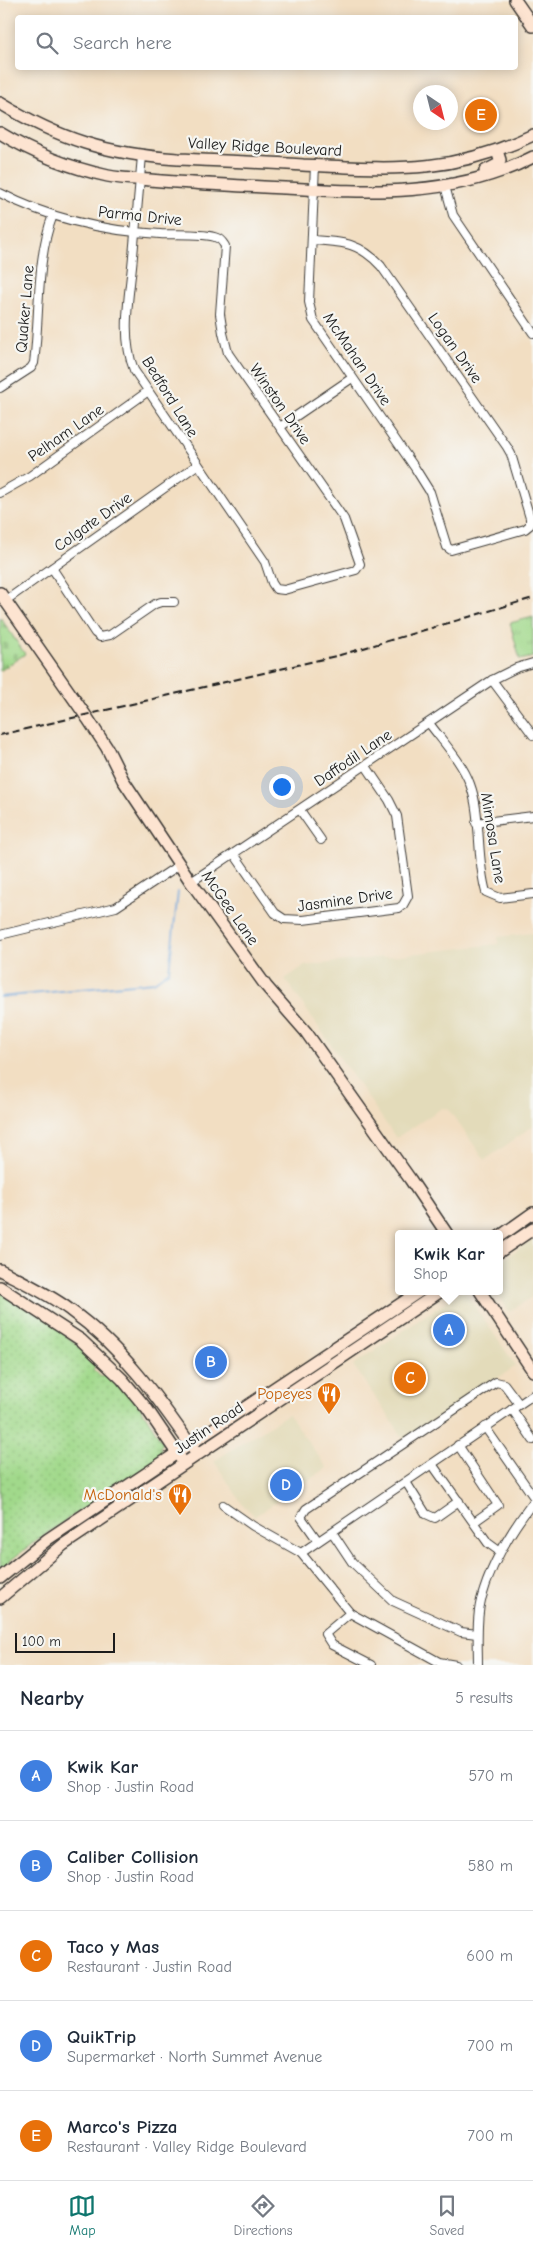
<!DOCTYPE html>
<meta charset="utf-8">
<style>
body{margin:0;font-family:"Comic Neue",sans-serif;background:#f2f2f3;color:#1f2937}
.compass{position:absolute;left:413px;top:85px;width:45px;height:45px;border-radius:50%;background:#fff;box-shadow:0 2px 12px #0003;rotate:145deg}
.scale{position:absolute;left:15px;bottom:12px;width:100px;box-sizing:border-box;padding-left:5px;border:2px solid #1c1c1c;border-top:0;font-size:14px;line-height:18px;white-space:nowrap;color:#1c1c1c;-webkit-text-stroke:4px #f6f6f2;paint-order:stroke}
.you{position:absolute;left:281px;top:786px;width:18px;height:18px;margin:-12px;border:4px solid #fff;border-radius:50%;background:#1a73e8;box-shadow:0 0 0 8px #1a73e833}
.badge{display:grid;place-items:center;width:32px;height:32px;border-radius:50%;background:#0f766e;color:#fff;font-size:16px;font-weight:700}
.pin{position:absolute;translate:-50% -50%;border:2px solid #fff;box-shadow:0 1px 5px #0006}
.popup{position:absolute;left:395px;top:1230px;width:108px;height:65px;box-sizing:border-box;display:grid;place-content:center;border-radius:5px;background:#fff;filter:drop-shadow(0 1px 4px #0005);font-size:16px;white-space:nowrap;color:#747a83}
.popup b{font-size:19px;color:#1f2937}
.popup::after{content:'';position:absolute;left:50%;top:100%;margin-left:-10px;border:10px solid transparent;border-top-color:#fff}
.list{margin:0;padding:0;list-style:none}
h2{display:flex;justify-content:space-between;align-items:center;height:65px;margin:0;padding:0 20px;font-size:21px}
h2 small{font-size:16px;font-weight:400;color:#747a83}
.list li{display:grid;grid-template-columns:32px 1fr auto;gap:15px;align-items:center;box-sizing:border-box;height:90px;padding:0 20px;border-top:1px solid #e0e1e3}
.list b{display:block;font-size:19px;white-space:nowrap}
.list p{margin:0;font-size:16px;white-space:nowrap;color:#747a83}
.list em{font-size:16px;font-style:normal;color:#747a83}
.icon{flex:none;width:28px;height:28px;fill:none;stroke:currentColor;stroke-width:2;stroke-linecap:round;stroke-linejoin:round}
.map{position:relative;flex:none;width:533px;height:1665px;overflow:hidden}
.search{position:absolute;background:#fff;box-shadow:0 2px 12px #0003;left:15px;right:15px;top:15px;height:55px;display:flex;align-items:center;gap:12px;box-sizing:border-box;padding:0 18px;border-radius:5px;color:#747a83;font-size:19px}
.sheet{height:515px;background:#fff}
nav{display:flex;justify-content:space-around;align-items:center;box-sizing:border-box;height:70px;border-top:1px solid #e0e1e3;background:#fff;font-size:14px;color:#747a83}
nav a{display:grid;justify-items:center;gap:2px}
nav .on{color:#0f766e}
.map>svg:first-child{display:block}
.built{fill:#e3dbba}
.grass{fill:url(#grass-dots);stroke:#5e7a54}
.cemetery{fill:url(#cemetery-stones);stroke:#5e7a54}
.park{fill:url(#park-tufts);stroke:#5e7a54}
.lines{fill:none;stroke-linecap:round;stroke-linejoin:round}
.stream{stroke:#669fd5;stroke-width:2}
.street-casing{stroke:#3c3935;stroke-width:10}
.secondary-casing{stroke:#3c3935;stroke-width:14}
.street{stroke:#fff;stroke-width:8}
.secondary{stroke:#fde4d1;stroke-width:11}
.rail{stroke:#1c1c1c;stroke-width:2;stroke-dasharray:8 4;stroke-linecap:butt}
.labels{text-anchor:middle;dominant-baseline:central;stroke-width:4.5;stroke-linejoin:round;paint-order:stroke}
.street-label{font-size:16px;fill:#1c1c1c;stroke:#f6f6f2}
.food-label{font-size:16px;fill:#c56008;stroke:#f6f6f2;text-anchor:end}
</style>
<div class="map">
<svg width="533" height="1665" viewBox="0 0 533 1665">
<defs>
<pattern id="grass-dots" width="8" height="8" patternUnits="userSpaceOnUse" patternTransform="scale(1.25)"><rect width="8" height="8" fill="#a1d98b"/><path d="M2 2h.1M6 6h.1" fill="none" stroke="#8aba77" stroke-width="1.8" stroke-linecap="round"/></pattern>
<pattern id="cemetery-stones" width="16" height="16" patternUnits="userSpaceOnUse" patternTransform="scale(1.25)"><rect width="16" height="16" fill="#a1d98b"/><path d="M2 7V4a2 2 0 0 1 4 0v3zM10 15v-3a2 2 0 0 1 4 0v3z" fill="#8aba77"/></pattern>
<pattern id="park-tufts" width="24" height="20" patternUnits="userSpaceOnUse" patternTransform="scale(1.25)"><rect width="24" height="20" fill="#a1d98b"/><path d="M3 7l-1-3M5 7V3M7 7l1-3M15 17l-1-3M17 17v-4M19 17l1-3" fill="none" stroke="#8aba77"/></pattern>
</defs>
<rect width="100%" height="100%" fill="#f6f6f2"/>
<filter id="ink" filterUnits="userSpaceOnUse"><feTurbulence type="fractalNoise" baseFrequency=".02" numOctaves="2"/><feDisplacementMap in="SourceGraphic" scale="10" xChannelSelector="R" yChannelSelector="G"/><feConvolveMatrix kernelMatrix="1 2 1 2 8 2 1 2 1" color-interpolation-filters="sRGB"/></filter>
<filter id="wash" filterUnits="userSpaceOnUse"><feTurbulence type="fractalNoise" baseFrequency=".0096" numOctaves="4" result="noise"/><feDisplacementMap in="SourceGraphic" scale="20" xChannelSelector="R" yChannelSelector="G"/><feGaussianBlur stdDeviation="1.12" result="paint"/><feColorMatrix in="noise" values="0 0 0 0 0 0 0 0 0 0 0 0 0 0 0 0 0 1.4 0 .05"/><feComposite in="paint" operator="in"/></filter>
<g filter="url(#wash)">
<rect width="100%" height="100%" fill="#f2dec2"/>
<g class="built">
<polygon points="533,933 533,1126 485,1160 448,1109 442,1108 396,1138 285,979 304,966 498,944 498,937"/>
<polygon points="533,1239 533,1296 509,1312 495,1291 499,1291 499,1262"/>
<polygon points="460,1292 465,1292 516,1366 405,1440 353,1365"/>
<polygon points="288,1414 327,1468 255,1516 243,1505 214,1461"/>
</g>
<path class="grass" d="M0 1292 45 1317 94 1360 96 1366 93 1369 101 1377 110 1372 136 1400 163 1443 160 1447 164 1455 161 1459C107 1495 50 1527 0 1569Z"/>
<polygon class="cemetery" points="0,617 25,654 0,671"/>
<polygon class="park" points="533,617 533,657 520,660 510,623"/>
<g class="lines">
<polyline class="stream" points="0,997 154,982 169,971 178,892"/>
</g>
</g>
<g filter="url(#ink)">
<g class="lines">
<g class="street-casing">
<g id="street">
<polyline points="445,186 453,215 533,333"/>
<path d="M0 193C50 219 104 231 160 234 172 235 208 233 217 238 221 239 223 243 225 246L220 314 223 333 228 353 344 519 360 564 356 570 284 590 276 589 272 583 265 562 134 370C120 335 130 293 133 256 136 223 139 190 142 156"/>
<path d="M312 240C343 242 359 242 381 266L507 447 511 454 530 518V525L525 529 451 550 447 547 430 492 415 468 313 320 309 302 315 165"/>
<path d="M0 388 31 368 34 363C40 317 36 258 53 215"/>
<polyline points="280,427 352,378"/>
<polyline points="0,493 30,476 147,392"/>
<polyline points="52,568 95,633 100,637 110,635 155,604 161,602 174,602"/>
<polyline points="5,601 197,465"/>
<polyline points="492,680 533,735"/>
<path d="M429 723C443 742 462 762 470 784 482 816 476 858 486 892L500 898 533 894"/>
<polyline points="300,810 321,840"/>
<polyline points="476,823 533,816"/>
<polyline points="234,854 275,913 284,919 303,920 399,908 403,905 408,896 397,816 389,800 366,766"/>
<polyline points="191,882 492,680 516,668 533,663"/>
<polyline points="0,935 116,907 179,865"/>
<polyline points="512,1409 533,1440"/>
<polyline points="485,1427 533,1496"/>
<polyline points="458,1445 498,1505 474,1522"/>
<polyline points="432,1464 488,1543 499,1551"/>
<polyline points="406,1482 426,1514 435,1518 459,1501"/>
<polyline points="223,1505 253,1526 301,1553 350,1613 439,1662 456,1665"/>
<polyline points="332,1532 352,1562 393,1601 461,1632 477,1634"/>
<polyline points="318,1541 301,1517 306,1509 496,1382 504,1384 519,1404"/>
<polyline points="301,1553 533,1395"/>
<polyline points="350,1613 325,1634 332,1645 371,1665"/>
<path d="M478 1665C478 1644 476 1620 481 1600 491 1563 510 1532 533 1502"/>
</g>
</g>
<g class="secondary-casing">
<g id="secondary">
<polyline points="515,0 533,26"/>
<path d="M0 103C61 140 107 154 178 159 220 161 261 162 303 165 392 169 450 175 533 135"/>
<path d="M0 133C33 153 71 168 108 176 122 179 136 179 150 180 181 183 213 184 244 186 341 190 444 204 533 157"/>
<polyline points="485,171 499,164 500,160 497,151"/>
<polyline points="0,593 88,719 107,748 123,780 191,882 266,986 306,1032 410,1179 447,1234"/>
<polyline points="499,1237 533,1213"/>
<polyline points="499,1252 533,1229"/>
<path d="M0 1270C23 1282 49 1294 70 1310 122 1347 158 1398 194 1450"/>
<polyline points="0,1287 81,1340 122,1379 147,1409 181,1459"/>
<polyline points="480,1291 533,1371"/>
<polyline points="0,1578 48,1539 420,1291"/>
<polyline points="0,1598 63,1545 441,1291"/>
</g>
</g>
<use href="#street" class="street"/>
<use href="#secondary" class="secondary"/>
<polyline class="rail" points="0,735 340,655 533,598"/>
</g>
</g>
<defs>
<g id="restaurant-pin" transform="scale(1.25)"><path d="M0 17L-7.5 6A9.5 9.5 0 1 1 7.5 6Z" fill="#e8710a" stroke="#f6f6f2"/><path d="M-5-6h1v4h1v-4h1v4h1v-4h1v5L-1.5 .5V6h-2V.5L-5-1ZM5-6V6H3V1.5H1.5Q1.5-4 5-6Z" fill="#fff"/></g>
</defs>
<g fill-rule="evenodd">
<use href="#restaurant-pin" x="329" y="1394"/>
<use href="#restaurant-pin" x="180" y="1495"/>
</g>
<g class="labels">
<g class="street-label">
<text transform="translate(265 147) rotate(3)">Valley Ridge Boulevard</text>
<text transform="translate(140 216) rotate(6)">Parma Drive</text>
<text transform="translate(25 309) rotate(-85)">Quaker Lane</text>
<text transform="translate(455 348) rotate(55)">Logan Drive</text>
<text transform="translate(357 359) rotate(56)">McMahan Drive</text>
<text transform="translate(170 397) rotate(58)">Bedford Lane</text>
<text transform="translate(280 404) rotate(55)">Winston Drive</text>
<text transform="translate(66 433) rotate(-35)">Pelham Lane</text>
<text transform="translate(93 522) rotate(-35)">Colgate Drive</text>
<text transform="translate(353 758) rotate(-34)">Daffodil Lane</text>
<text transform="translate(493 838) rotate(81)">Mimosa Lane</text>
<text transform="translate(345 900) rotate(-8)">Jasmine Drive</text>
<text transform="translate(230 908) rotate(55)">McGee Lane</text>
<text transform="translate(209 1428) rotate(-34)">Justin Road</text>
</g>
<g class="food-label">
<text x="312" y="1394">Popeyes</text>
<text x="162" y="1495">McDonald's</text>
</g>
</g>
</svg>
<svg class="compass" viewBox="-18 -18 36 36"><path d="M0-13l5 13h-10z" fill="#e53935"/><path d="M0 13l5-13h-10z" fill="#747a83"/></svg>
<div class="scale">100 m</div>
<div class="you"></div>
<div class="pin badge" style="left:449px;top:1330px;background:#3f7fe0">A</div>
<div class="popup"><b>Kwik Kar</b>Shop</div>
<div class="pin badge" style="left:211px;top:1362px;background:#3f7fe0">B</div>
<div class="pin badge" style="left:410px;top:1378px;background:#e8710a">C</div>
<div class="pin badge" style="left:286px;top:1485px;background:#3f7fe0">D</div>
<div class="pin badge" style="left:481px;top:115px;background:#e8710a">E</div>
<div class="search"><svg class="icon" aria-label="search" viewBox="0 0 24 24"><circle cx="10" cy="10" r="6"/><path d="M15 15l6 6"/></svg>Search here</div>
</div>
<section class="sheet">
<h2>Nearby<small>5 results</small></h2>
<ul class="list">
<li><span class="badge" style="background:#3f7fe0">A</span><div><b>Kwik Kar</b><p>Shop · Justin Road</p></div><em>570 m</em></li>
<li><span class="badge" style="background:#3f7fe0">B</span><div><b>Caliber Collision</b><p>Shop · Justin Road</p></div><em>580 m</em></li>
<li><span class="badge" style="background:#e8710a">C</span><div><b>Taco y Mas</b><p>Restaurant · Justin Road</p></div><em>600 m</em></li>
<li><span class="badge" style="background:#3f7fe0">D</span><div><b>QuikTrip</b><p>Supermarket · North Summet Avenue</p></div><em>700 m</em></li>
<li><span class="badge" style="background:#e8710a">E</span><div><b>Marco's Pizza</b><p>Restaurant · Valley Ridge Boulevard</p></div><em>700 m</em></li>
</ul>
</section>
<nav>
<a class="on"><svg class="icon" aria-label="map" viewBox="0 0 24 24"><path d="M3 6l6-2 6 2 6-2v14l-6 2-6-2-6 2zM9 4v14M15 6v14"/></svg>Map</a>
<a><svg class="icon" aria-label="directions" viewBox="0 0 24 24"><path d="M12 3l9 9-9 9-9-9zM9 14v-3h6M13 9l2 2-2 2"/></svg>Directions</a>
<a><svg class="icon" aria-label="saved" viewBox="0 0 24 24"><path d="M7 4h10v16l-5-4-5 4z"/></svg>Saved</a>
</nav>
